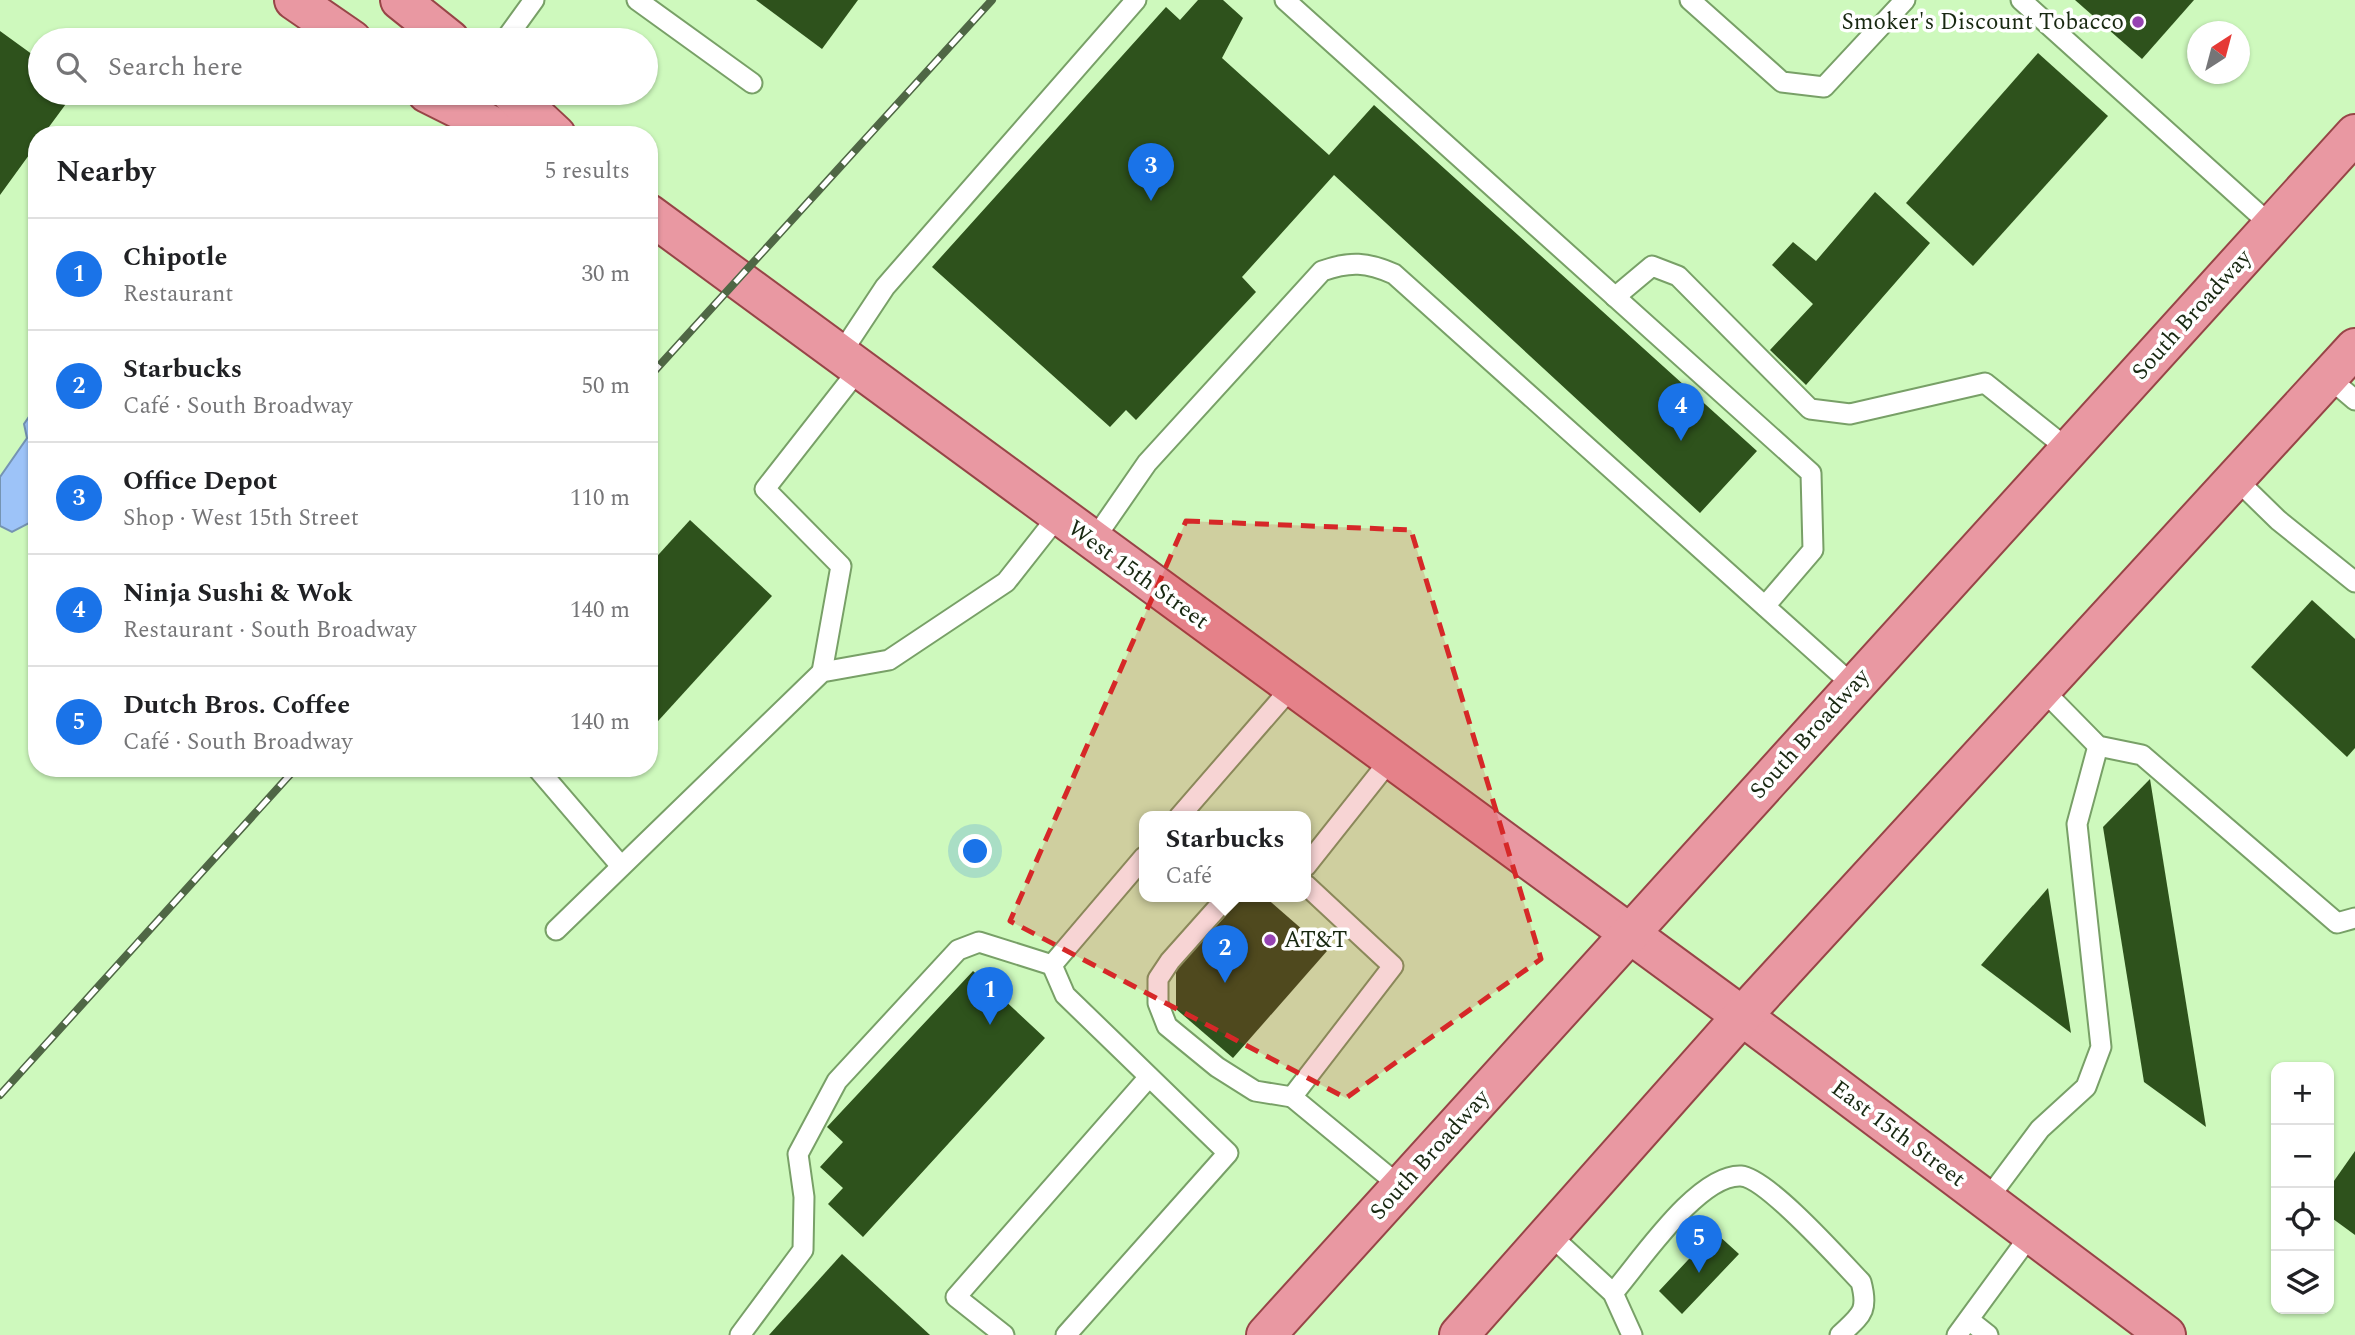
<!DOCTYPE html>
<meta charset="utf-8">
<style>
body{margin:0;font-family:Spectral,serif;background:#f2f2f2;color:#202124}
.controls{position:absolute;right:21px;bottom:21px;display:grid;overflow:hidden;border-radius:14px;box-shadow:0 2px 5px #0004}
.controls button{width:63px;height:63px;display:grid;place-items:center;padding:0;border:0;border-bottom:2px solid #e0e0e0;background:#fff;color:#202124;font:35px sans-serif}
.compass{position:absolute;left:2187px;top:21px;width:63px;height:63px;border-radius:50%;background:#fff;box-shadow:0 2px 5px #0004;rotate:36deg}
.you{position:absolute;left:976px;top:852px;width:24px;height:24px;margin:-18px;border:5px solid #fff;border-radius:50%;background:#1a73e8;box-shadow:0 0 0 10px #1a73e833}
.badge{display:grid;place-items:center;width:46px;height:46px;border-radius:50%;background:#1a73e8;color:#fff;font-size:23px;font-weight:700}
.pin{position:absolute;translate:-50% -58px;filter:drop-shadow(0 2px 4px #0008)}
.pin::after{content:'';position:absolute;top:37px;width:24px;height:21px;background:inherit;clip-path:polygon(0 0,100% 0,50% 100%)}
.popup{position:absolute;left:1139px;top:811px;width:172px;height:91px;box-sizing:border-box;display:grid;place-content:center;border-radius:14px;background:#fff;filter:drop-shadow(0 2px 5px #0005);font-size:23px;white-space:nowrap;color:#757577}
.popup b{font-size:26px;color:#202124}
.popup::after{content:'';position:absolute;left:50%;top:100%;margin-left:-14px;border:14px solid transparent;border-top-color:#fff}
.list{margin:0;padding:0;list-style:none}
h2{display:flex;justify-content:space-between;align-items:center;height:91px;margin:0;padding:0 28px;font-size:30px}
h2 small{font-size:23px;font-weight:400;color:#757577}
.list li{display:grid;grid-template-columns:46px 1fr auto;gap:21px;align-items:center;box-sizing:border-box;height:112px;padding:0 28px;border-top:2px solid #e0e0e0}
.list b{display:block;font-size:26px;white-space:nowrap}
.list p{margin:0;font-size:23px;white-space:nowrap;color:#757577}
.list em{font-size:23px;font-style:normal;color:#757577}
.icon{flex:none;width:38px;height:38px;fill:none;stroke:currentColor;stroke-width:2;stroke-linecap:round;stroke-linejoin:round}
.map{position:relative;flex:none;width:2355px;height:1335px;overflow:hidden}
.search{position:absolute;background:#fff;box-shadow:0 2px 5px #0004;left:28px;top:28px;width:630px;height:77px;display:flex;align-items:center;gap:18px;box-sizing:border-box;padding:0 24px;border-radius:38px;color:#757577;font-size:26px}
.panel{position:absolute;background:#fff;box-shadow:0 2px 5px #0004;left:28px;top:126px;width:630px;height:651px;border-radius:28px}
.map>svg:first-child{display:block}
.water{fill:#9dc3f8;stroke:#7594b3;stroke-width:2}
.building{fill:#2e521c}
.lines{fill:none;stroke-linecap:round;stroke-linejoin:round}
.service-casing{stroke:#78a067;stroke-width:23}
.primary-casing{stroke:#974547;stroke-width:42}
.service{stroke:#fff;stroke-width:19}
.primary{stroke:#e998a2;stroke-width:38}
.rail-casing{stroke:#4f6745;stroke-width:8}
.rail{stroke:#fff;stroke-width:5;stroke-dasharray:16;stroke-linecap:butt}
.marked{fill:#d62828;fill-opacity:0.2;stroke:#d62828;stroke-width:5;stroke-dasharray:14 9;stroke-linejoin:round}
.poi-dot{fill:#9643b2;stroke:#fff;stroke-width:2.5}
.labels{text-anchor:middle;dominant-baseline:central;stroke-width:7;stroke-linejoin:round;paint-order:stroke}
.poi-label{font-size:23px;fill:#182811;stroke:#fff;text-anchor:end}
.street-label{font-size:23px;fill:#182811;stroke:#fff}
</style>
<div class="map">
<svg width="2355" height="1335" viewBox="0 0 2355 1335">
<rect width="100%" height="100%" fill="#cef9bd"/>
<polygon class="water" points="37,405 37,519 12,532 0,526 0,477 27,438 24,424"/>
<g class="building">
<polygon points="756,0 858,0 822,49"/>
<polygon points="1198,0 1223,0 1243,18 1222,58 1329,155 1374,105 1757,451 1700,513 1334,175 1242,277 1256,292 1136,420 1126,410 1110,427 932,267 1166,7 1180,20"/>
<polygon points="2075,0 2194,0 2142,59"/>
<polygon points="0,31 40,60 40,93 74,93 43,135 37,135 37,144 0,195"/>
<polygon points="2038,53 2108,116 1973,266 1906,203"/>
<polygon points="1875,192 1930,243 1806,385 1770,350 1813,304 1772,265 1793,242 1816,261"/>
<polygon points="690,520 772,596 649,731 649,565"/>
<polygon points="2312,600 2355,639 2355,748 2347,757 2251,667"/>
<polygon points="2150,779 2206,1127 2144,1082 2103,827"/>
<polygon points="2048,888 2071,1033 1981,965"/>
<polygon points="1243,897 1265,897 1327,951 1233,1058 1176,1009 1176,970"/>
<polygon points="973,971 1045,1038 863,1237 828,1204 843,1188 820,1167 843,1142 827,1127"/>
<polygon points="2355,1151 2355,1235 2329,1216 2329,1188"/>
<polygon points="1707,1225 1739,1254 1682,1314 1659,1291 1702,1245 1695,1238"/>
<polygon points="842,1254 930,1335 769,1335"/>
</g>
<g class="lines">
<g class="service-casing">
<g id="service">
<polyline points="637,0 752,83"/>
<polyline points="1285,0 1811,473 1813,550 1765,606"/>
<polyline points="1690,0 1782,82 1824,87 1905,0"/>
<polyline points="2021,0 2273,227"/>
<polyline points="505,40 534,0"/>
<polyline points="1615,297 1652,266 1678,276 1810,409 1850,414 1985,383 2069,450"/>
<polyline points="840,355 885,287 1136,0"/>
<polyline points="2328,377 2355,400"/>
<polyline points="2235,478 2278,520 2355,582"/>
<path d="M1093 541 1147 463 1322 271C1350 261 1367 262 1394 274L1854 686"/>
<polyline points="822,672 841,566 765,489 859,369"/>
<polyline points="2042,689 2098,746 2142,755 2337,923 2355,918"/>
<polyline points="537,768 621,866"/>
<polyline points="1179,817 1291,688"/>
<polyline points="1306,866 1390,760"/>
<polyline points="1306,885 1393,966 1292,1097 1401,1187"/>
<polyline points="1227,897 1170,961 1158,979 1158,1003 1167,1026 1217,1067 1255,1091 1292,1097"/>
<polyline points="556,930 822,672 889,660 1006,582 1058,516"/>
<polyline points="1987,1200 2040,1129 2086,1087 2101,1047 2077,824 2098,746"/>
<polyline points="1549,1234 1613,1293 1632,1335"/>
<path d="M1613 1293C1640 1262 1698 1174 1741 1176 1767 1178 1840 1260 1861 1282 1869 1312 1861 1315 1840 1335"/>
<polyline points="1969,1320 1988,1335"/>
<polyline points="740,1335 803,1250 804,1197 798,1154 837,1081 958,950 979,942 1052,965"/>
<polyline points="1004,1335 956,1297 1149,1077"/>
<polyline points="1066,1335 1228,1153 1065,995 1052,965 1144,857"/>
<polyline points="1957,1335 2031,1234"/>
</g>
</g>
<g class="primary-casing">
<g id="primary">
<polyline points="294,0 352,40"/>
<polyline points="400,0 450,40"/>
<polyline points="427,93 511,135"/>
<polyline points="511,93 556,135"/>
<polyline points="649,214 1742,1016 2166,1335"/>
<polyline points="1266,1335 2355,134"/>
<polyline points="1459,1335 1742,1016 2355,348"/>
</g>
</g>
<use href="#service" class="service"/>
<use href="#primary" class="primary"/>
<g class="rail-casing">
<g id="rail">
<polyline points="649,377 992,0"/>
<polyline points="0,1095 296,768"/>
</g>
</g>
<use href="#rail" class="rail"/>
</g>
<path class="marked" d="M1186 521 1411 530 1541 959 1346 1098 1010 921Z"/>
<g class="poi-dot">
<circle cx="2138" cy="22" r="7"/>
<circle cx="1270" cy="940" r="7"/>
</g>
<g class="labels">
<g class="poi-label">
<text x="2124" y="22">Smoker's Discount Tobacco</text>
<text x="1284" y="940" text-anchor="start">AT&amp;T</text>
</g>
<g class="street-label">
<text transform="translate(2192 315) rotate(-48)">South Broadway</text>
<text transform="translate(1138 575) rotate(36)">West 15th Street</text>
<text transform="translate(1810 734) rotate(-48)">South Broadway</text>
<text transform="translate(1898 1134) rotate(37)">East 15th Street</text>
<text transform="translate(1430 1155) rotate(-48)">South Broadway</text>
</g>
</g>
</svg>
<div class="controls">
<button>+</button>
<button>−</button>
<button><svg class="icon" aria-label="locate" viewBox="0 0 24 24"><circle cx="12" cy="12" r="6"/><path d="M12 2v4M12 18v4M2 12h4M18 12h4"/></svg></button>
<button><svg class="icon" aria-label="layers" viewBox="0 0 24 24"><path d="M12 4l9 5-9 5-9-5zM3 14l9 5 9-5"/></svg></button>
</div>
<svg class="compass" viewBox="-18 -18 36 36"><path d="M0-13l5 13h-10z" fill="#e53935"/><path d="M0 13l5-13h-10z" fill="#757577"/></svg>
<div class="you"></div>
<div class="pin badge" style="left:990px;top:1025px">1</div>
<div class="pin badge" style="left:1225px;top:983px">2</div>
<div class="popup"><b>Starbucks</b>Café</div>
<div class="pin badge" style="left:1151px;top:201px">3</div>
<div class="pin badge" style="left:1681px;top:441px">4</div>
<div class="pin badge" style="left:1699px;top:1273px">5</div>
<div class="search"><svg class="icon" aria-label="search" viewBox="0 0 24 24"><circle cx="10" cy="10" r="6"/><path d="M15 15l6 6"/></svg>Search here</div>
<section class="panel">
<h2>Nearby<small>5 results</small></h2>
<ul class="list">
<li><span class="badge">1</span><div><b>Chipotle</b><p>Restaurant</p></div><em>30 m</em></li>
<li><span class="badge">2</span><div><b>Starbucks</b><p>Café · South Broadway</p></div><em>50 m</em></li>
<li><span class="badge">3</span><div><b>Office Depot</b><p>Shop · West 15th Street</p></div><em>110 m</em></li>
<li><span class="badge">4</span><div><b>Ninja Sushi &amp; Wok</b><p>Restaurant · South Broadway</p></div><em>140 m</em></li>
<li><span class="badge">5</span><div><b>Dutch Bros. Coffee</b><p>Café · South Broadway</p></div><em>140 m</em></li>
</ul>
</section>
</div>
